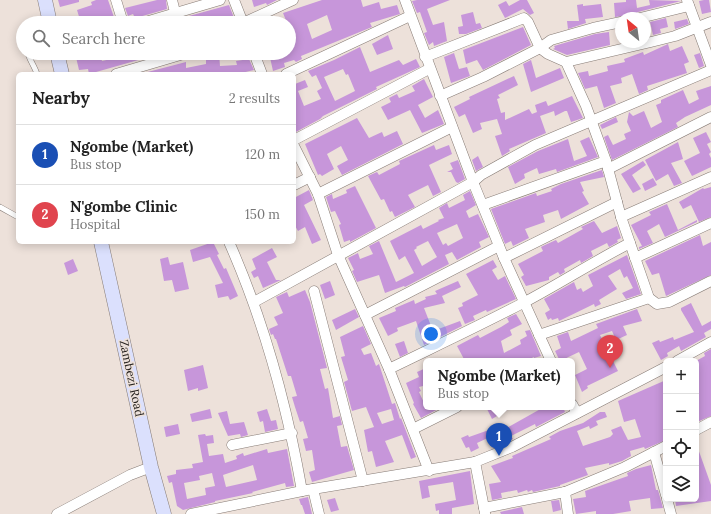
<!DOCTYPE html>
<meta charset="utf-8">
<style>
body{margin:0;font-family:Lora,serif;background:#f6f6f6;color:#222}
.controls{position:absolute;right:12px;bottom:12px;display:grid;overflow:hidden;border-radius:6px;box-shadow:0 2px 10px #0003}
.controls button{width:36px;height:36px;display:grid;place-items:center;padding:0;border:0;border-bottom:1px solid #e0e0e0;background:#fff;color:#222;font:20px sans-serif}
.compass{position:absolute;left:615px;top:12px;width:36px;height:36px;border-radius:50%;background:#fff;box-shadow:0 2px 10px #0003;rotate:331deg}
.you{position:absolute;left:431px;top:334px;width:14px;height:14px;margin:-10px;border:3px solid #fff;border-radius:50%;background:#1a73e8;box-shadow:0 0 0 6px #1a73e833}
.badge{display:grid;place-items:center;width:26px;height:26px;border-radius:50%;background:#7c3aed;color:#fff;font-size:13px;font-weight:700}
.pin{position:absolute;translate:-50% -33px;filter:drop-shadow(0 1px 2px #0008)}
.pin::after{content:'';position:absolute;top:21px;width:14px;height:12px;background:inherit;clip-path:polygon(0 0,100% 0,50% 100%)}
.popup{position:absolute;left:423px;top:358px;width:152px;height:52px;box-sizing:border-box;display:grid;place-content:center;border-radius:6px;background:#fff;filter:drop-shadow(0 1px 3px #0005);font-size:13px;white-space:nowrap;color:#767676}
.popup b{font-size:15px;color:#222}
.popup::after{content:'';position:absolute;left:50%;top:100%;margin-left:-8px;border:8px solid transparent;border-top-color:#fff}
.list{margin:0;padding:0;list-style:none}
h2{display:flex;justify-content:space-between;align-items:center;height:52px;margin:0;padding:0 16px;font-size:17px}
h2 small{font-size:13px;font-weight:400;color:#767676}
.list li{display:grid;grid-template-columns:26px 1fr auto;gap:12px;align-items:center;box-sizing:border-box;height:60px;padding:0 16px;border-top:1px solid #e0e0e0}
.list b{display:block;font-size:15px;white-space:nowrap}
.list p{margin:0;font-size:13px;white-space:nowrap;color:#767676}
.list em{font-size:13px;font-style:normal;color:#767676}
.icon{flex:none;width:22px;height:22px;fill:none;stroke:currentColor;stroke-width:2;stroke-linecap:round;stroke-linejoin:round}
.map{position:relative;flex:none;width:711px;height:514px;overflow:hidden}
.search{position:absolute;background:#fff;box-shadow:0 2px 10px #0003;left:16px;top:16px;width:280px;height:44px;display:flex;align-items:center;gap:10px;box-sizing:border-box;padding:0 14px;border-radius:22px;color:#767676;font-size:15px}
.panel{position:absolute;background:#fff;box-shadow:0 2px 10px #0003;left:16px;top:72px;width:280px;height:172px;border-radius:6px}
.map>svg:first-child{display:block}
.building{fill:#c796da;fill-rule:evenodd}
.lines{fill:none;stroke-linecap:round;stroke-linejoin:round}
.lane-casing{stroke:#877c76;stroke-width:6}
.street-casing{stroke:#877c76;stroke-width:11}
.secondary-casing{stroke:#877c76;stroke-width:15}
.lane{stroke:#fff;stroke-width:5}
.street{stroke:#fff;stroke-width:10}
.secondary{stroke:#dbe0fd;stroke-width:14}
.labels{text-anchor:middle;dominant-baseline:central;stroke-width:3;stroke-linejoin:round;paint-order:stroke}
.street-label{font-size:12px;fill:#272320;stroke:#ede1da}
</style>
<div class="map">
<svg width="711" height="514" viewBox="0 0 711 514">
<rect width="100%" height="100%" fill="#ede1da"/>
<g class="building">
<polygon points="58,0 79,0 79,2 60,7"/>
<polygon points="96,0 108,0 116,23 81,23 77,10 92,5 91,2"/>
<polygon points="157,0 166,0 167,9 139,17 135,18 133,14 128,16 125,8"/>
<polygon points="252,0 277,0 267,5 266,3 254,7"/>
<path d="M322 0H361L363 7 379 2 381 9 397 5 400 14 370 23 372 27 301 56 302 59 296 62 294 60 284 63 285 67 273 71 269 53H289V23H287L283 13ZM327 15 332 30 312 39 307 24Z"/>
<polygon points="417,0 450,0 427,9 433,25 444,22 447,41 434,46 433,42 429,45 424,33 427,32 421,15 420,12 417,13 412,1"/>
<polygon points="520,0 527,0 534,13 530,15 523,9 505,18 498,5 506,1 509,6"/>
<polygon points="626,0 636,0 637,8 650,5 649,0 681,1 638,12 628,18 623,16 615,17 614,3 626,2"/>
<polygon points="704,0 709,0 711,12 702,14 699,1"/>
<polygon points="583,4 583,6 601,4 603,17 585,19 586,23 568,29 567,21 579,21 577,5"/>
<polygon points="229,5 236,23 172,23 171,21"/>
<polygon points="473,12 476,24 480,23 482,28 466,34 459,34 458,27 463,26 461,15"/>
<polygon points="666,18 668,27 660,29 661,33 653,35 650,22"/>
<polygon points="687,19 689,24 675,29 674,22"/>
<polygon points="523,27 531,45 483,70 477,60 466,64 463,50"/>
<polygon points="609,32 610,45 567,55 553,49 555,48 554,46 595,34"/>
<polygon points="388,35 393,49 377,55 372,44"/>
<polygon points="668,44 670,51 682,46 689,62 684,64 687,73 647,86 648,90 639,94 632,74 621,78 622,83 610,86 616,103 604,108 597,86 585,89 578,73 588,71 589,76 608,71 607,66 625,62 624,59 643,52 644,55"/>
<path d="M360 47 370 72 399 60 403 65 416 59 420 67 376 87 377 89 323 116 320 119 294 133V82L295 84 305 80 308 87 298 91 304 106 321 99 317 91 322 88 316 75 312 77 308 71 334 60ZM343 69 346 75 348 74 355 91 335 101 324 77Z"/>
<polygon points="75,53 100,53 102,61 120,57 119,53 155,53 156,55 89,74 88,69 79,70"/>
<polygon points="206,53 219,53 220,66 237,65 236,61 249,59 254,70 237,74 140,74 186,62 186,68 206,64"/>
<polygon points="454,53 459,69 467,67 470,76 451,83 444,57"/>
<polygon points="700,53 704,66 699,68 694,55"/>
<polygon points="531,60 536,78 560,68 564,78 531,92 523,64"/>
<polygon points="514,76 518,85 498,95 500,98 497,99 501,113 505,112 505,120 529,109 532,114 537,112 535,105 546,101 548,106 572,96 583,118 571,122 567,111 565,111 555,116 554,111 540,116 546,133 509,149 510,151 502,156 495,136 502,134 497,119 480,123 482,129 473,133 465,114 459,117 454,107 470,99 469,97"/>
<polygon points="424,79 433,97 418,105 425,118 438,110 444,124 422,133 410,110 388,120 381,107 391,102 389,98 397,94 399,98 415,91 412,86"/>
<polygon points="711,86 711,105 685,117 676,123 678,127 612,160 604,137 608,135 613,145 626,139 624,134 631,131 627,122 629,112 633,116 644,111 651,128 662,122 656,105 661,103 661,100 683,90 689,104 699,99 696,91"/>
<polygon points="616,117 618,122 602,129 600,125"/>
<polygon points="357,118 369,138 382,132 384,137 397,131 403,144 342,175 337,166 348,160 341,146 327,154 334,169 322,176 320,174 318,175 305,144"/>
<polygon points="706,132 711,142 707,144 711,152 709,154 711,158 711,167 692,176 684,161 700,153 693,138"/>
<polygon points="589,137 598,157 557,172 556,169 539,174 537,168 524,174 525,178 515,184 508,167 538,151 568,139 574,161 587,156 580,141"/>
<polygon points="678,142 683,159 671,163 682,183 674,186 668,174 656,181 645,160"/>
<polygon points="434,145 436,150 449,145 452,154 429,165 441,192 433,196 428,185 408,195 415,207 395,217 392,211 390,212 384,199 381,200 368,176 377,172 379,175 400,164 399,161"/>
<polygon points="478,156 483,167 476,171 472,160"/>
<polygon points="458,160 465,179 458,183 456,182 451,172 447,172 453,169 450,163"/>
<polygon points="643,161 646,165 632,175 641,189 633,193 621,174"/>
<polygon points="602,170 604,177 580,182 584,191 582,192 589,204 561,219 558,210 543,215 545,222 525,229 529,238 513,246 511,241 505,244 491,209 536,193 537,196 552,191 551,189 561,184"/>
<polygon points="653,178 657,185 645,191 642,184"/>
<polygon points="355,186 376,228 350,242 350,240 344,242 339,225 341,224 335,211 331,212 326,197 332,194 333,199 347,193 346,190"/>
<polygon points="711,187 711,217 699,222 691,205 683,209 679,202 703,188 704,189"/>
<polygon points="309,190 313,200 304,205 321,240 312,244 305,227 298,231 294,224 294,198"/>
<path d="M470 191 476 205 466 211 469 218 478 214 489 237 479 242 481 247 457 260 452 252 445 255 449 264 405 287 404 286 385 293 379 275 357 282 352 271 354 270 348 258 358 253 360 259 373 254 369 246 379 241 396 282 414 273 405 256 399 260 390 241 421 225 423 229 439 221 438 220 444 218 439 208 447 203 449 208 465 200 463 195ZM457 224 463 238 448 246 446 243 443 245 437 233ZM428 241 437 257 422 266 414 250 417 248 416 247Z"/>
<polygon points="667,204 678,230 697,220 697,222 665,237 659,224 647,231 653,243 639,249 639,247 642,246 631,225 651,215 649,212"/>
<polygon points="594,221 602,233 617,226 621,238 617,240 618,242 609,247 607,243 591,251 593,256 581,263 580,260 564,269 565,272 560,275 558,272 549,277 549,280 526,286 521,277 524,275 518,264 543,251 541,247 545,245 556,240 558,243 583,229 581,227"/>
<polygon points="700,235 703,246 711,242 711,275 666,296 659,273 652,275 645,261"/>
<polygon points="213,242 219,254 217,255 224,269 226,268 238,296 230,300 228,296 218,298 215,285 223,283 210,257 193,262 190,250"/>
<polygon points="272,248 277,257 267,262 276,280 281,280 263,288 258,276 254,278 251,272 256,269 252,259"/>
<polygon points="627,255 641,294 626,299 622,293 633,288 627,276 624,278 620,269 608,276 617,289 599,300 601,304 595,307 594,304 559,321 558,318 552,320 551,318 548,320 545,313 550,310 544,299 574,282 577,290 581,288 583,292 593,286 588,275"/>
<polygon points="168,257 170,265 183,262 189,289 175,292 172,280 164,281 160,259"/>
<polygon points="73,259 78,271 68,275 64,263"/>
<polygon points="493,260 497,267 492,270 498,280 505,276 516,299 487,312 486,310 473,316 475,320 465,324 458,308 463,306 462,303 478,295 466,274"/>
<polygon points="330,281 335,295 325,299 320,285"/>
<polygon points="458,281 461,287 442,296 445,303 424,308 433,331 460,321 462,326 424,345 416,321 397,328 398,331 388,336 379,318 396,311 395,308 414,300 415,304 426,299 425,297 437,294 435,291"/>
<polygon points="305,290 310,302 327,368 320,369 325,389 328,388 333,418 340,416 342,425 337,426 341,447 347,446 354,470 312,482 309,472 315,470 312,450 306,451 303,439 308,438 303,421 300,422 295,407 292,397 297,396 291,376 288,376 276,339 275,339 273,334 271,335 269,329 278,325 274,317 283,313 276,297 287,292 289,297"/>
<polygon points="691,303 702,326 711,321 711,329 704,333 706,337 681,351 679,346 667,353 668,356 661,360 652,343 659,340 660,342 673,337 674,340 694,332 681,310 681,308"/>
<polygon points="355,309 359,317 336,330 332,320"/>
<polygon points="637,309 642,321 623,326 627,335 616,340 612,331 600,335 618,371 587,386 588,388 582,392 575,375 587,369 579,352 560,361 555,351 561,348 557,336 568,332 571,341 598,328 596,324"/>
<polygon points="516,314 522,324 510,330 512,335 501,341 504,353 521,344 520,340 527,336 525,331 530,330 541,356 534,358 534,357 525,361 465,361 457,346 478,335 480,338 501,327 509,322 507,318"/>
<path d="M363 326 371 344 361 349 364 355 371 353 376 366 379 364 392 404 395 403 400 419 401 418 416 457 411 459 402 435 385 441 394 462 376 467 372 451 368 452 364 430 374 427 366 407 352 411 344 382 348 380 341 357 345 356 340 337ZM391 409 394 420 382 424 377 413Z"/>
<polygon points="404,341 408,353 400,357 395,344"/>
<polygon points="711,349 711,416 697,422 696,361 705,356 704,353"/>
<polygon points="203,365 208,388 198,391 198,388 188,391 184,370"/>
<polygon points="426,368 426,392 423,386 419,387 421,391 419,392 426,407 442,407 421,418 413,404 414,403 406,383 419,377 417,372"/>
<polygon points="666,380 666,440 645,449 644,447 630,451 631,456 622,461 609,465 609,463 585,468 588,475 560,485 560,486 533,492 532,490 528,492 527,490 518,493 517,490 501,493 502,498 492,500 489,484 501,482 491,466 513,458 512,456 551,439 549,437 560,431 583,423 600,412 605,412 607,417 596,421 598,425 590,429 589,426 577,431 583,446 610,437 613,434 611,430 621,426 628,440 641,437 635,419 624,422 618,401"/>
<polygon points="486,407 512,407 492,419"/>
<polygon points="544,407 563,407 565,412 536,427 535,424 511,436 513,439 495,446 492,436 477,443 479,448 471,452 469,447 466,448 461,438 468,435 469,437 503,425 505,429"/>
<polygon points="210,409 212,418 192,422 190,414"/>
<polygon points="267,409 271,421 276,420 278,429 265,432 263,421 260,422 257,412"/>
<polygon points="227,411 230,424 244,422 248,435 241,437 240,434 228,436 218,413"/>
<polygon points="178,424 180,434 166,437 164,427"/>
<path d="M205 434 206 436 213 435 214 443 207 444 209 456 223 454 225 463 237 459 236 456 243 453 244 456 267 449 268 453 287 449 294 486 286 487 285 483 252 492 253 493 215 501V502L183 510 177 506 172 482 169 483 167 476 176 474V470L193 468 192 464 203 462 198 435ZM253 465 257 480 226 487 223 475ZM212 473 215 486 205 488 206 495 187 499 184 483 200 480 199 476Z"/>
<polygon points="696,443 711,485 711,501 676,506 675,499 696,499"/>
<polygon points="651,465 656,490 658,490 663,508 651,509 650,498 629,501 631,511 613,514 596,514 596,511 576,514 573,499 586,497 585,491 628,476 627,473 636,469"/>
<polygon points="470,471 474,504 452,508 452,514 439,514 439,510 436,511 435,504 456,500 453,482 428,486 430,497 422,499 419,481"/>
<polygon points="308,497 312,514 305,514 302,505 301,505 299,499"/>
<polygon points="335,498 339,510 331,512 327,500"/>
<polygon points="559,500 561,510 553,512 551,501"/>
<polygon points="522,507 524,514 501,514 500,512"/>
</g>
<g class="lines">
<g class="lane-casing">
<g id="lane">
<path d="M28 53C28 57 35 67 37 74"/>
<polyline points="0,207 18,217"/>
</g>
</g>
<g class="street-casing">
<g id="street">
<polyline points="116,0 123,23"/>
<polyline points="172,0 175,12"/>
<polyline points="234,0 243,23"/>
<polyline points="405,0 473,182 504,258 551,361"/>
<polyline points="687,0 711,65"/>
<polyline points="640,18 689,6"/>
<polyline points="142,23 220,0"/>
<polyline points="243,23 293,0"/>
<polyline points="254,53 262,74"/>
<polyline points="425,57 524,18 528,22 540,48 548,54 566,62 651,42 675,36 711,22"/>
<polyline points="566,62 586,106 606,161"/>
<polyline points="116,74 187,53"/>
<polyline points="286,74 410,16"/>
<polyline points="440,96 483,77 540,48 551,40 593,28 621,22"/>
<polyline points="294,140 429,69"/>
<polyline points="294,146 318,194 338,255 389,369 429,471"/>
<polyline points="608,169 711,117"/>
<polyline points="294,185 310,177"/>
<polyline points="318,194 452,127"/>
<polyline points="483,205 606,161 621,217 649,298 657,304 669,302 711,281"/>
<polyline points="621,217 711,177"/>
<path d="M229 242C264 321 287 406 302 491"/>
<polyline points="504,258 617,202"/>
<polyline points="635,258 711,223"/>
<polyline points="314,291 363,481"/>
<polyline points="254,302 473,182 481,175 535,145 711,70"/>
<polyline points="365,315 499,246"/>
<polyline points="539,335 649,298"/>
<polyline points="677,361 711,342"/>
<path d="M389 369C434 347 479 326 523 303 559 284 593 262 630 243"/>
<polyline points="572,404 577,413"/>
<polyline points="413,429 457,407"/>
<polyline points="696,430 711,422"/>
<polyline points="232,445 292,433"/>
<polyline points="654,452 666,495"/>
<polyline points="475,462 485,513"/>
<polyline points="313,489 319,514"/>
<polyline points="565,492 568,514"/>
<polyline points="667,499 671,514"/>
<polyline points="484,508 565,492 625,467 666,446"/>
<polyline points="57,514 130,475 151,467"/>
<polyline points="191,514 307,490 475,462 512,447 666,367"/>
</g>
</g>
<g class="secondary-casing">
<g id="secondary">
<polyline points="45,0 50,23"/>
<polyline points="57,53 62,74"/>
<polyline points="101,242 151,467 164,514"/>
</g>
</g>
<use href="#lane" class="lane"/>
<use href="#street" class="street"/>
<use href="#secondary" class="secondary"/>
</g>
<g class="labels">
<g class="street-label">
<text transform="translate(132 378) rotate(78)">Zambezi Road</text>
</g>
</g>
</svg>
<div class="controls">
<button>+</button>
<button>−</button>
<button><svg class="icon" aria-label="locate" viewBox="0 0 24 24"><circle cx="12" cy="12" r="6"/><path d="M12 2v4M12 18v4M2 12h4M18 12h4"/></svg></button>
<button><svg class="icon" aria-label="layers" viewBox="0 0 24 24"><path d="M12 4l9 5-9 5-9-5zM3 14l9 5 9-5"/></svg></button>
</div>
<svg class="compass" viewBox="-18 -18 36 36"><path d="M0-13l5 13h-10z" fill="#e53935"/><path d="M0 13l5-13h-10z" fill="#767676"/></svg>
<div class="you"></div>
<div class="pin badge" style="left:499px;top:456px;background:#1a4fb4">1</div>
<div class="popup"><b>Ngombe (Market)</b>Bus stop</div>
<div class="pin badge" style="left:610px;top:368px;background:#e0444e">2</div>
<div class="search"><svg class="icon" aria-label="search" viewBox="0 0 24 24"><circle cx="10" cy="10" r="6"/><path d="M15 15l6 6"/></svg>Search here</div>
<section class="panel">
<h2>Nearby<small>2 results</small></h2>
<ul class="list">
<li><span class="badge" style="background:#1a4fb4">1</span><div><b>Ngombe (Market)</b><p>Bus stop</p></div><em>120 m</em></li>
<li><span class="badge" style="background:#e0444e">2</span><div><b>N'gombe Clinic</b><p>Hospital</p></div><em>150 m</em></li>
</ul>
</section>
</div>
